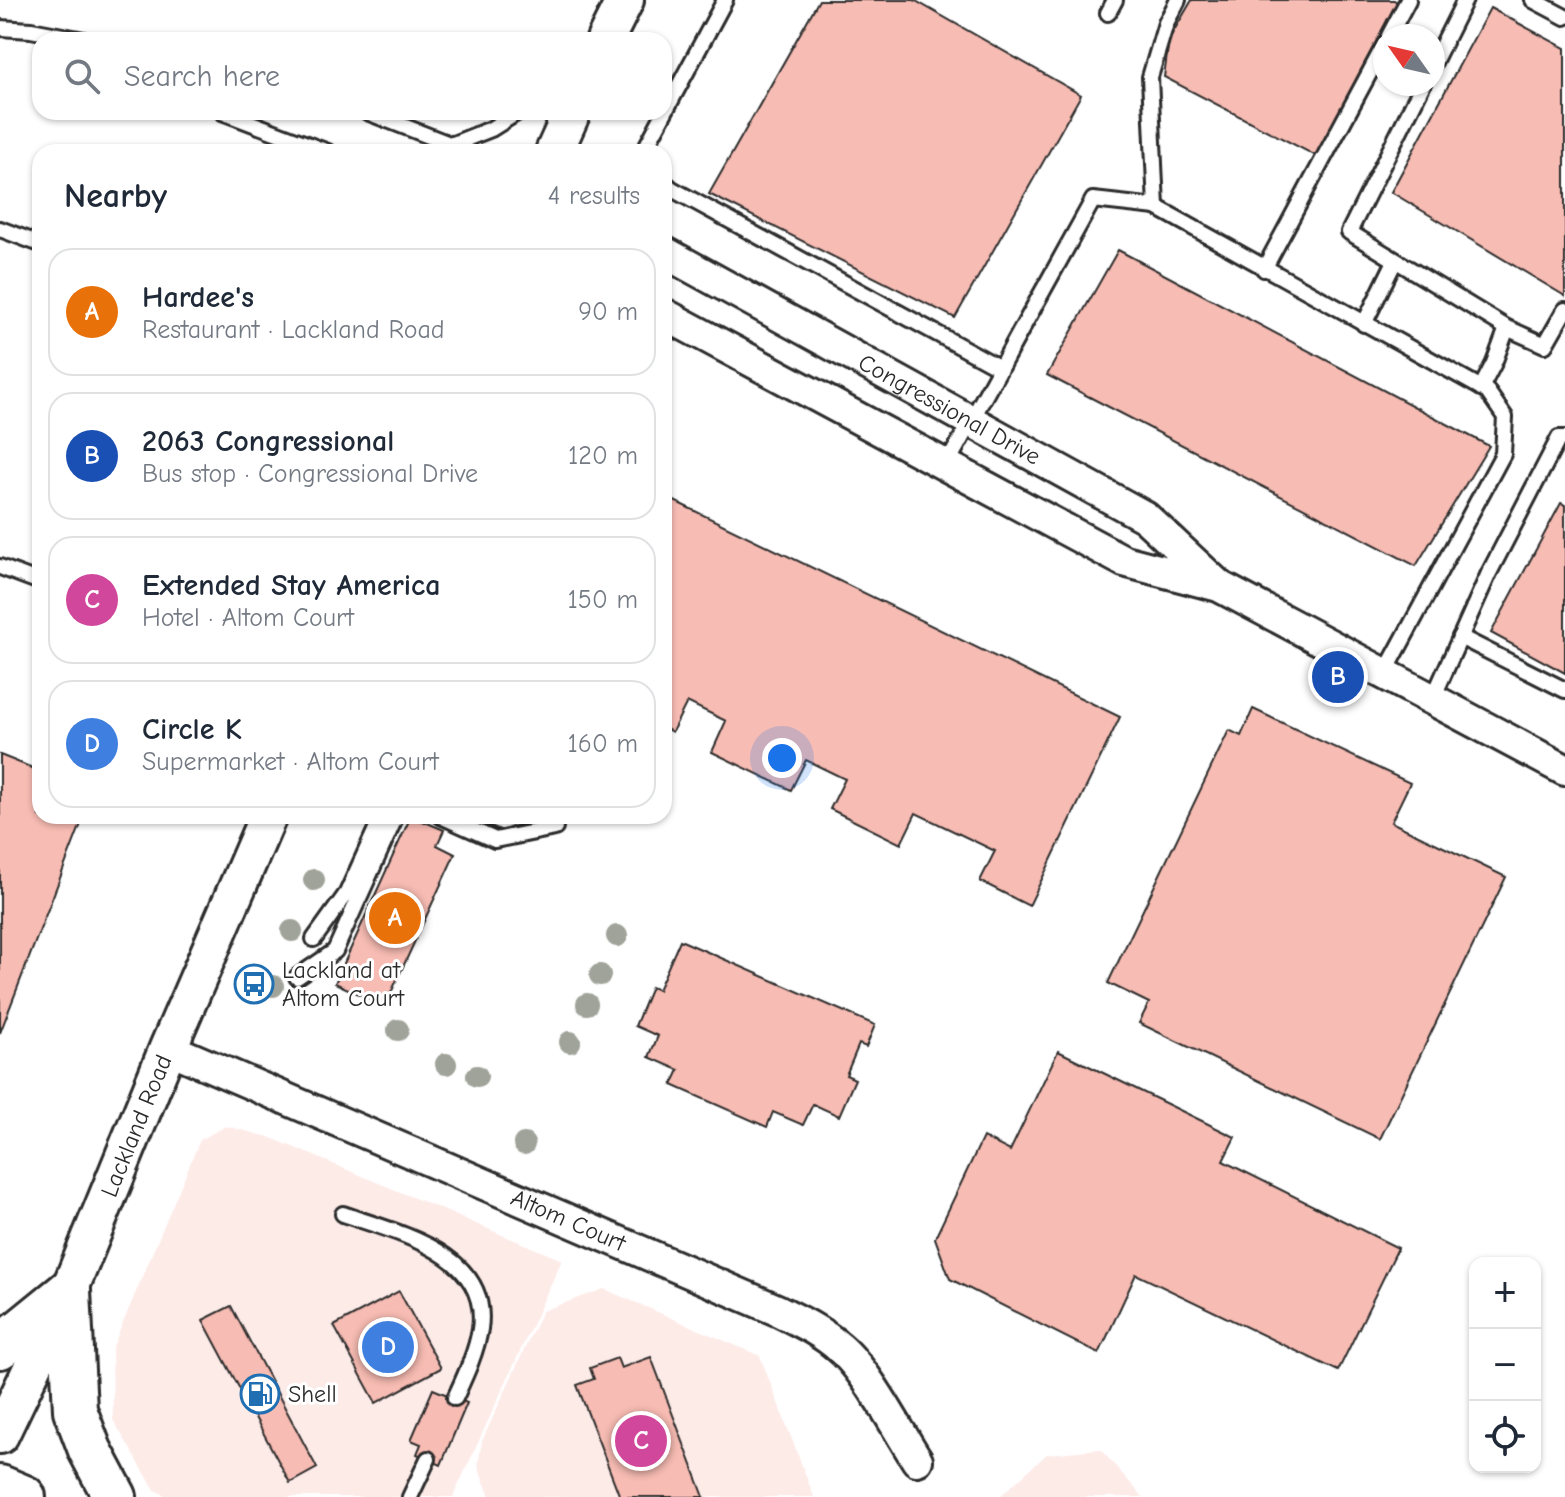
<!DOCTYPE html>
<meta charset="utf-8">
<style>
body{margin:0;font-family:"Comic Neue",sans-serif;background:#f6f6f7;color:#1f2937}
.controls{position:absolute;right:24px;bottom:24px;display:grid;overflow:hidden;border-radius:16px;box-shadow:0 2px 6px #0004}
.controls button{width:72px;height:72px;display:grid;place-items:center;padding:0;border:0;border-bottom:2px solid #e0e1e3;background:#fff;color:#1f2937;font:40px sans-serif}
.compass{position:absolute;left:1373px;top:24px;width:72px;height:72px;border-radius:50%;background:#fff;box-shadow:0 2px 6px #0004;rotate:304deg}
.you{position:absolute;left:782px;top:758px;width:28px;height:28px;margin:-20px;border:6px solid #fff;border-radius:50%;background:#1a73e8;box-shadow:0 0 0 12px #1a73e833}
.badge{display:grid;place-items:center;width:52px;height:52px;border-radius:50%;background:#ea580c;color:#fff;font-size:26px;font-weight:700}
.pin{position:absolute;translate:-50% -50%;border:4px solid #fff;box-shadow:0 2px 8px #0006}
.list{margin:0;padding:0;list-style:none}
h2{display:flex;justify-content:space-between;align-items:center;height:104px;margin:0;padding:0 32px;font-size:34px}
h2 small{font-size:26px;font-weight:400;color:#747a83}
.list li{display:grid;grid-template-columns:52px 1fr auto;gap:24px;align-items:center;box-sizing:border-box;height:128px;margin:0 16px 16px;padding:0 16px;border:2px solid #e0e1e3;border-radius:24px}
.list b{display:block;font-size:30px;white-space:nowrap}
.list p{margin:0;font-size:26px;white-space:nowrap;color:#747a83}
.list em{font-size:26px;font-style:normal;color:#747a83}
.icon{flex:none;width:44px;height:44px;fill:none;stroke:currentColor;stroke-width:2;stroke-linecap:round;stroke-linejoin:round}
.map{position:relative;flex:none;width:1565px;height:1497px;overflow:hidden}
.search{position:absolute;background:#fff;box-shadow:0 2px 6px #0004;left:32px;top:32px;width:640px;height:88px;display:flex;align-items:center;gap:20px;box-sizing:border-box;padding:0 28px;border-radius:24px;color:#747a83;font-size:30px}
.panel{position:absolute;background:#fff;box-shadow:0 2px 6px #0004;left:32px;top:144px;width:640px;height:680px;border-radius:24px}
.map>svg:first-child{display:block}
.built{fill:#fdebe8}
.building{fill:#f7bcb3;stroke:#2b2b2b;stroke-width:2}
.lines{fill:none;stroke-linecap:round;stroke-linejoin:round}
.service-casing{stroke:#2b2b2b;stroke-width:20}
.minor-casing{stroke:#2b2b2b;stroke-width:36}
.tertiary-casing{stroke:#2b2b2b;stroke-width:42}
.secondary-casing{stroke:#2b2b2b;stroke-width:48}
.service{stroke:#fff;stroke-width:14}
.minor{stroke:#fff;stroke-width:30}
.tertiary{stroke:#fff;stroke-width:36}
.secondary{stroke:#fff;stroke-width:42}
.tree{fill:#a0a399}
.labels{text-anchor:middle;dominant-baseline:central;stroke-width:6;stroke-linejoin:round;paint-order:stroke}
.street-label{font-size:24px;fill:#2b2b2b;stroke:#fff}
.poi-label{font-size:24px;fill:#2b2b2b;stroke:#fff;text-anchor:start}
</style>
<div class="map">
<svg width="1565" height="1497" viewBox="0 0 1565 1497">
<rect width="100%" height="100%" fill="#fff"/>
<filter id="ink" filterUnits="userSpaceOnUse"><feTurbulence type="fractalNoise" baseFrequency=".0125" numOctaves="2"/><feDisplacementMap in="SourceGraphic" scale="16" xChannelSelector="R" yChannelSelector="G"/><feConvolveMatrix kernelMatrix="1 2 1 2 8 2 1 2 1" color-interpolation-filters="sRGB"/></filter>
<g filter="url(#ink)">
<g class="built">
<polygon points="226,1126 269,1137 562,1260 453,1497 169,1497 155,1490 113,1420 112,1349 200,1140"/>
<polygon points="604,1289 760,1356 814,1497 490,1497 478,1466 482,1441 542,1311"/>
<polygon points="1100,1449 1143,1497 999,1497 1047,1454"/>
</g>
<g class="building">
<polygon points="819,0 914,0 1081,95 955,318 709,194"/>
<polygon points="1192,0 1394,0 1397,2 1316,156 1164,77 1169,39"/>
<polygon points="1490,8 1565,48 1565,296 1391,192"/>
<polygon points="1118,250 1489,446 1416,566 1047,375"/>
<polygon points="664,496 1120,717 1029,906 980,881 995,851 916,813 901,844 830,809 845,779 806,760 791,790 712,752 726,721 687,702 672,732 664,728"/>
<polygon points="1561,503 1565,505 1565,673 1491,633"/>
<polygon points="1253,709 1410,783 1391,822 1506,877 1380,1139 1139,1023 1149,1003 1108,983 1229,730 1241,736"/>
<polygon points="0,755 40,771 40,816 84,816 0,1033"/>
<polygon points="411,816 444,830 437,845 455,854 385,1006 335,983"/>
<polygon points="680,940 875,1025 866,1047 859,1044 846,1075 855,1079 839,1116 813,1104 803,1125 773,1112 767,1127 672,1085 679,1070 649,1057 658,1036 635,1026 651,987 658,990"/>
<polygon points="1058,1051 1235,1137 1223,1161 1398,1248 1338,1371 1136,1274 1099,1354 950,1279 935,1238 983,1137 1010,1151"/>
<polygon points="399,1291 441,1368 376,1403 334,1326"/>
<polygon points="231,1306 317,1468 290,1483 203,1320"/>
<polygon points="651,1357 704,1497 620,1497 577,1385 594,1379 590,1368 617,1358 621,1368"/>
<polygon points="433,1389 467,1403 441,1465 417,1454 421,1444 411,1440"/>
</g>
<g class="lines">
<g class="service-casing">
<g id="service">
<polyline points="1533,0 1565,17"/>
<polyline points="1108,13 1115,0"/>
<polyline points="0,28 31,30 84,40"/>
<polyline points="1389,36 1408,0"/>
<polyline points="1433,64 1465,0"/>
<polyline points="1423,84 1349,232 1507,328 1545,345 1565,310"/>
<polyline points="222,112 328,152"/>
<polyline points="367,112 470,152"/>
<polyline points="453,144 491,129 518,112"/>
<polyline points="646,152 646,147 725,0"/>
<polyline points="664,182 672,189 1000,368"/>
<polyline points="1156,207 1150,77 1166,23 1178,0"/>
<polyline points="0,229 40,244"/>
<polyline points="1264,269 1385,44"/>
<polyline points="1364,324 1395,261"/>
<polyline points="1481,388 1494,363 1507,328"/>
<polyline points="946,466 1093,200 1156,207 1487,391 1505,417 1503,454 1385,673"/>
<polyline points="0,567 40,582"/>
<polyline points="1460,637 1565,690"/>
<polyline points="1433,698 1489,573 1559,438 1565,438"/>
<polyline points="441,816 495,840 555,828"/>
<polyline points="488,816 502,822 519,816"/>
<polyline points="314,939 347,893 382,816"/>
<polyline points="297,977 335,951 396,816"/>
<path d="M343 1214C397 1233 491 1253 480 1329 476 1353 465 1376 455 1398"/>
<polyline points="410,1497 428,1459"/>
</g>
</g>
<g class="minor-casing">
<g id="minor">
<path id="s1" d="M664 252 1145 517 1218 585"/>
<polyline points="664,314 1124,561 1219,586 1565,770"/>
<path id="s2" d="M168 1048 777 1310C799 1321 821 1331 840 1348 867 1371 897 1429 917 1460"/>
</g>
</g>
<g class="tertiary-casing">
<g id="tertiary">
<polyline points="605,40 625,0"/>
<polyline points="554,152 572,112"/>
<path id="s3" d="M0 1435 69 1291 168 1048 268 816"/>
</g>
</g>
<g class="secondary-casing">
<g id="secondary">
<polyline points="69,1291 75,1410 90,1450 115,1497"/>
<polyline points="0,1347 69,1291"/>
<polyline points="0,1487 24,1497"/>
</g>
</g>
<use href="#service" class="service"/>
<use href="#minor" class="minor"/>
<use href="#tertiary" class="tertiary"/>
<use href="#secondary" class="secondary"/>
</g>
<g class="tree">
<circle cx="314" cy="880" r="11"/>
<circle cx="292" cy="931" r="11"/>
<circle cx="617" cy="936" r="11"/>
<circle cx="600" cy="975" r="11"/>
<circle cx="273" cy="986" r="11"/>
<circle cx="587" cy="1004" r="11"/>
<circle cx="398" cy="1030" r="11"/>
<circle cx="570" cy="1042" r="11"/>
<circle cx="446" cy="1064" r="11"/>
<circle cx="477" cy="1076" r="11"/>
<circle cx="524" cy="1144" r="11"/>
</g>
</g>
<defs>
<g id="bus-ring" transform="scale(2)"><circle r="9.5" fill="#fff" stroke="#1f6fb2" stroke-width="1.5"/><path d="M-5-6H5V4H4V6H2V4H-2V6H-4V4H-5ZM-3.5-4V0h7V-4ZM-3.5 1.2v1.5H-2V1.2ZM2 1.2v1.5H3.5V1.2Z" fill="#1f6fb2"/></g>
<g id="fuel-ring" transform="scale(2)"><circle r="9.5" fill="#fff" stroke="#1f6fb2" stroke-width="1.5"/><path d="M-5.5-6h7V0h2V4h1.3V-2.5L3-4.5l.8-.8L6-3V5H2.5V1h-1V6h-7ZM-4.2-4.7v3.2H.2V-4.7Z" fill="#1f6fb2"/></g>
</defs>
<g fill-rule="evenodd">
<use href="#bus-ring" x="254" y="984"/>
<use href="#fuel-ring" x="260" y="1394"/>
</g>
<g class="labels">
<g class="street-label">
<text stroke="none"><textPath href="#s1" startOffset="326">Congressional Drive</textPath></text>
<text stroke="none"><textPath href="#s3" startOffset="338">Lackland Road</textPath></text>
<text stroke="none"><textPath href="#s2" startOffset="436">Altom Court</textPath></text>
</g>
<g class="poi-label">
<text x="282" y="970">Lackland at<tspan x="282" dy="28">Altom Court</tspan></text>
<text x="288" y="1394">Shell</text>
</g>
</g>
</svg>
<div class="controls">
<button>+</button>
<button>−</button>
<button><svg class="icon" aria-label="locate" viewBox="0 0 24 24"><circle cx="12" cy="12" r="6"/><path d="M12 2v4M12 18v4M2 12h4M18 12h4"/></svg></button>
</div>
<svg class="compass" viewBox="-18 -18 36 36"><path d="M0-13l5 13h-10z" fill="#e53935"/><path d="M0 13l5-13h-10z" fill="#747a83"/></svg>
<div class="you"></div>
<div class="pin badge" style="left:395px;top:918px;background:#e8710a">A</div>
<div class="pin badge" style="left:1338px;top:677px;background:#1a4fb4">B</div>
<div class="pin badge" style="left:641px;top:1441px;background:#d1479c">C</div>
<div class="pin badge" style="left:388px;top:1347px;background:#3f7fe0">D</div>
<div class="search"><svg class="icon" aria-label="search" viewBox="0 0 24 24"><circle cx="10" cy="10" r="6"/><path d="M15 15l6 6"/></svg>Search here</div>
<section class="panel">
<h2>Nearby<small>4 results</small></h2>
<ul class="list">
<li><span class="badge" style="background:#e8710a">A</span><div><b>Hardee's</b><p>Restaurant · Lackland Road</p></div><em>90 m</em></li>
<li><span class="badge" style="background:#1a4fb4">B</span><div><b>2063 Congressional</b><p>Bus stop · Congressional Drive</p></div><em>120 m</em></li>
<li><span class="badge" style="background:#d1479c">C</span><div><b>Extended Stay America</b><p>Hotel · Altom Court</p></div><em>150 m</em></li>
<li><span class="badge" style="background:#3f7fe0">D</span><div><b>Circle K</b><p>Supermarket · Altom Court</p></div><em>160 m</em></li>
</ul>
</section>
</div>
